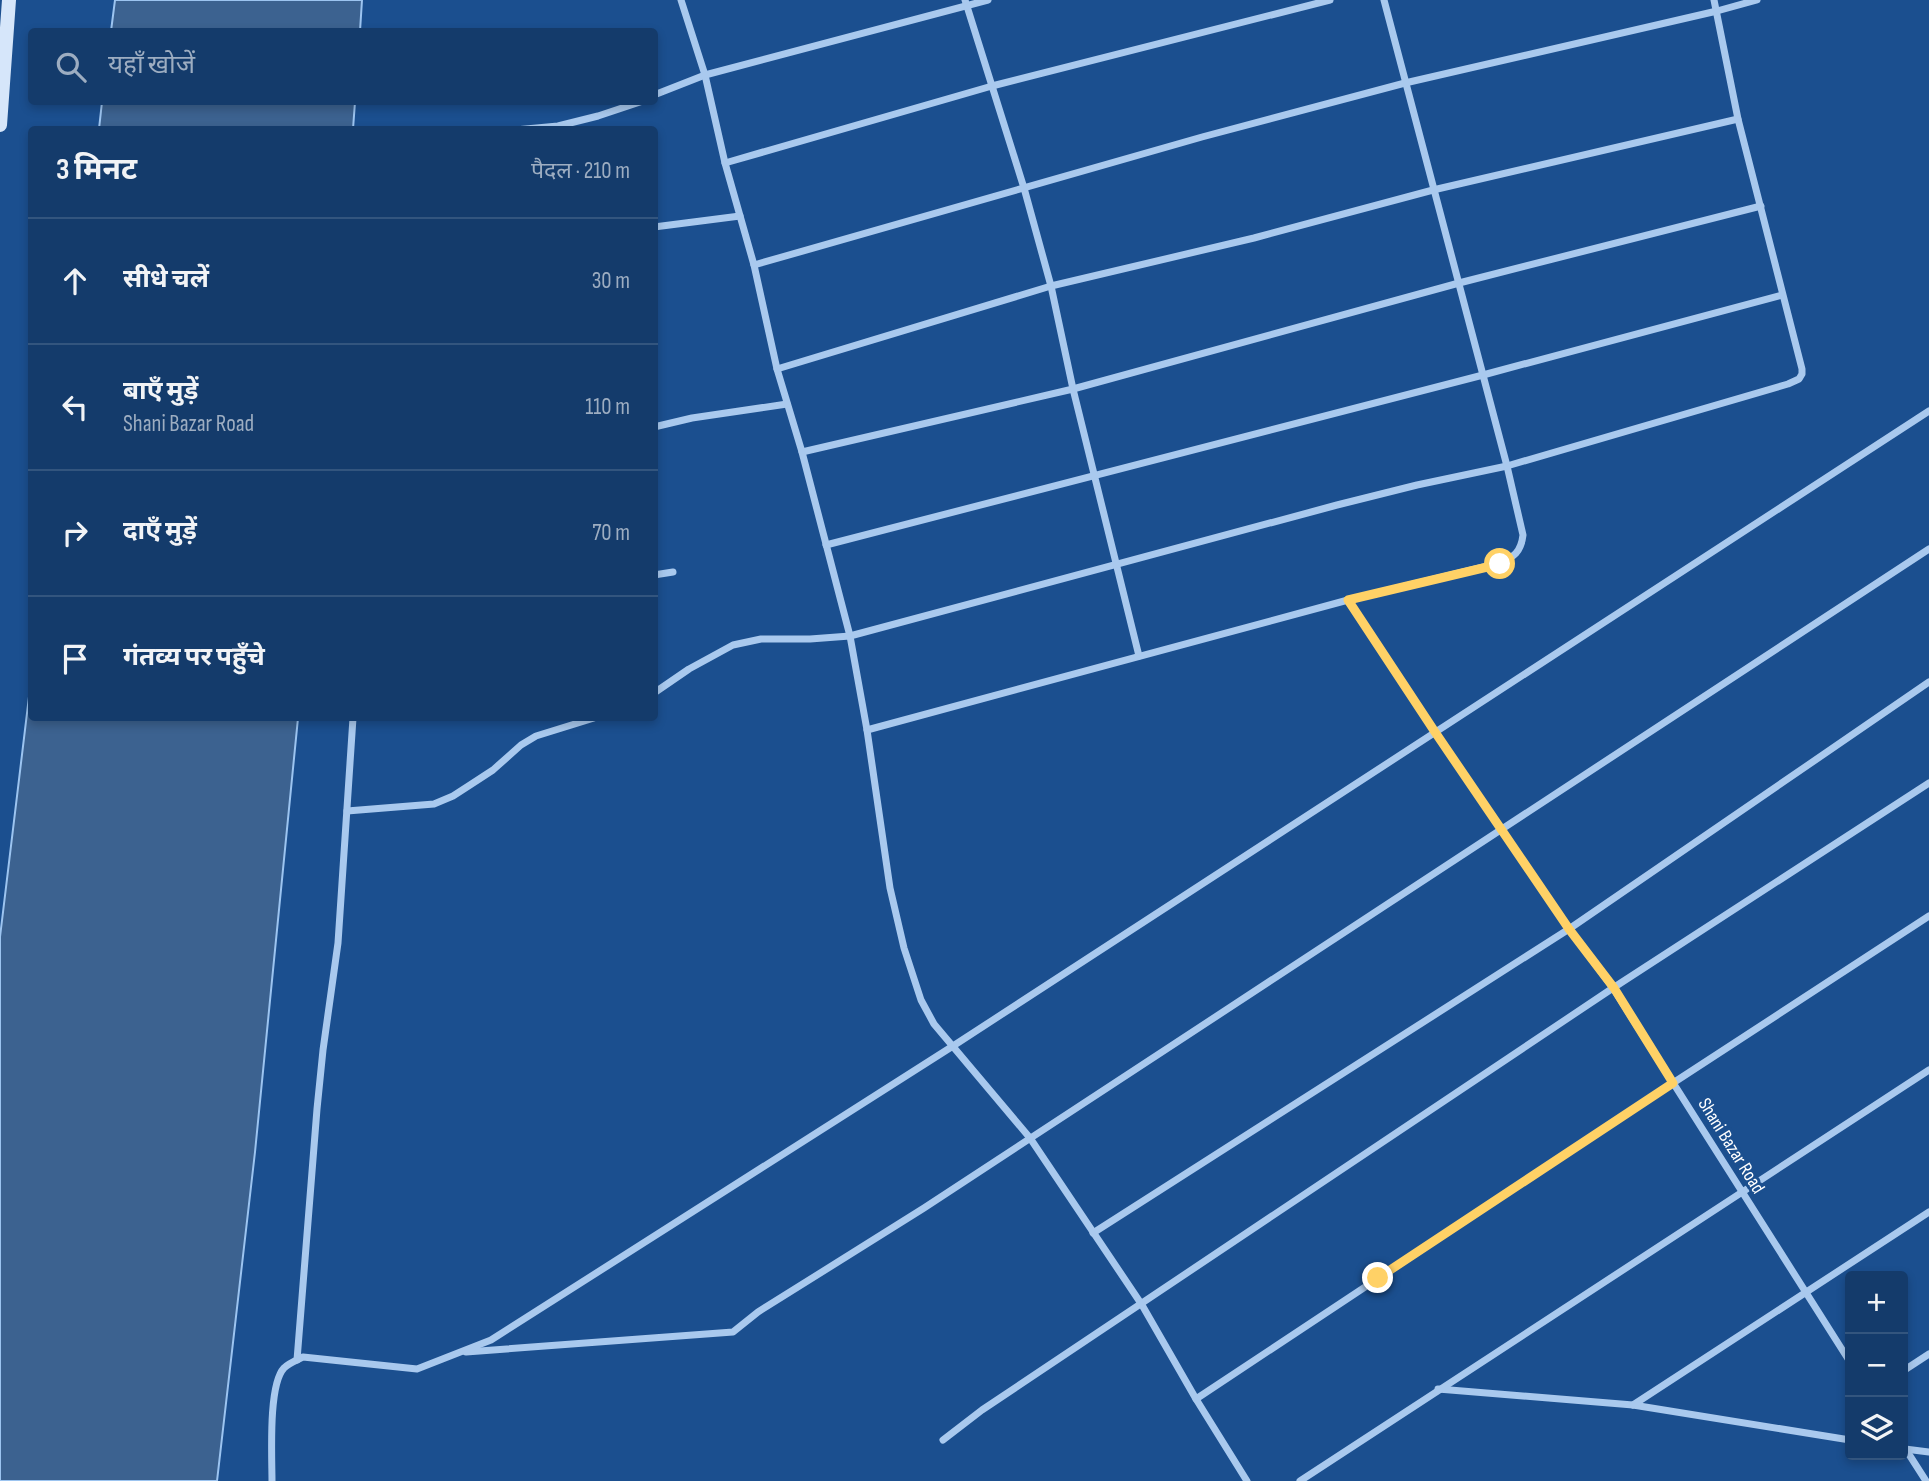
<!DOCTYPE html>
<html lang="hi">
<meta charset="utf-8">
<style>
body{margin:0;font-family:"Sofia Sans Condensed","Noto Sans Devanagari",sans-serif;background:#1d4271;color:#f1f3f6}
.controls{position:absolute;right:21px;bottom:21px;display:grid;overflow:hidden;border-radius:7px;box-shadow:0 4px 10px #0003}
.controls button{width:63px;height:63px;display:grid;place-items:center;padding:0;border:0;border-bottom:2px solid #33557e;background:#143b6b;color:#f1f3f6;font:35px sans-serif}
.stop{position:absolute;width:21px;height:21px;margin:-16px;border:5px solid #ffd166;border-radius:50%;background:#fff}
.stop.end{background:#ffd166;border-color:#fff;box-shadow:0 2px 7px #0008}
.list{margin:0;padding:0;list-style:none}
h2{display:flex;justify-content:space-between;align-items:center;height:91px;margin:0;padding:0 28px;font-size:30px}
h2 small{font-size:23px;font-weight:400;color:#9dadc1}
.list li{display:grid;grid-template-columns:46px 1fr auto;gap:21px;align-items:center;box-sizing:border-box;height:126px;padding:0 28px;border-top:2px solid #33557e}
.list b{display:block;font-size:26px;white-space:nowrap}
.list p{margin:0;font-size:23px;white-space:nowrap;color:#9dadc1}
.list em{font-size:23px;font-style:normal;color:#9dadc1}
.icon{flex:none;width:38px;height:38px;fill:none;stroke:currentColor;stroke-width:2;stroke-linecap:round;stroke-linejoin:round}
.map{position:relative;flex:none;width:1929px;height:1481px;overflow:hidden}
.search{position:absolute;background:#143b6b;box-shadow:0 4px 10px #0003;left:28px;top:28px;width:630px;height:77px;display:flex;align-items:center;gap:18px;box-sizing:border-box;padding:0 24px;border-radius:7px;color:#9dadc1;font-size:26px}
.panel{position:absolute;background:#143b6b;box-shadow:0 4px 10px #0003;left:28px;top:126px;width:630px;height:595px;border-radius:7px}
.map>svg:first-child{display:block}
.water{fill:#3c6290;stroke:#9cc4f0;stroke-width:2}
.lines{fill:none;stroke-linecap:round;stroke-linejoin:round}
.street{stroke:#a9c9ee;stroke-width:7}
.secondary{stroke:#d6e6fa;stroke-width:14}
.route{stroke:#ffd166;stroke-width:9}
.labels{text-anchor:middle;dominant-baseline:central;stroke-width:6;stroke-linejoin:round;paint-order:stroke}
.street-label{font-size:19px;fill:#fff;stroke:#1b4f8f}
</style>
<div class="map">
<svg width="1929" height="1481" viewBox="0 0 1929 1481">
<rect width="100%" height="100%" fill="#1b4f8f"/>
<g class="water">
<polygon points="115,0 362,0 360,31 111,31"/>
<polygon points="102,102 355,102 353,129 99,129"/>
<polygon points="31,680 32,718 298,718 255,1152 217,1481 0,1481 0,937"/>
</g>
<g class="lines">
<g class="street">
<polyline points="681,0 705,75 725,163 754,265 777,369 802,452 850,636 867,730 890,888 904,948 921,1000 934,1024 1030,1138 1142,1305 1196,1399 1247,1481"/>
<polyline points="965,0 1024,188 1051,286 1073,389 1139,656"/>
<polyline points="654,95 705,75 988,0"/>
<polyline points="515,130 558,126 598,116 640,102"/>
<polyline points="725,163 992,86 1330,0"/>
<polyline points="654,227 740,216"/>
<polyline points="754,265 1202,137 1405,83 1717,11 1757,0"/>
<polyline points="777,369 1051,286 1254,238 1433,190 1738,119"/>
<polyline points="654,427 692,418 787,404"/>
<polyline points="802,452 1073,389 1459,283 1761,206"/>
<polyline points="826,545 1483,375 1782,295"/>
<polyline points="654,575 673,572"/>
<polyline points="1348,600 1435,732 1569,929 1613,988 1850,1362"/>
<polyline points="654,693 689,669 733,645 761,639 810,639 850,636 1337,505 1417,485 1507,466 1788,384 1799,379 1802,374 1802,369 1738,119 1714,0"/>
<path d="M867 730 1348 600 1500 563C1514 557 1521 552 1523 535L1507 466 1384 0"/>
<polyline points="347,811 434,804 453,796 470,785 493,770 521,745 536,736 594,718"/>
<polyline points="1093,1233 1569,929 1929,682"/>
<polyline points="466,1352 733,1332 758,1312 924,1208 1929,549"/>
<polyline points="297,1360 317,1109 323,1050 338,943 353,718"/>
<polyline points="1903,1371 1929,1354"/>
<polyline points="1438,1389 1633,1405 1850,1440"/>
<polyline points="1196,1399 1673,1083 1929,916"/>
<polyline points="1633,1405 1929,1212"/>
<polyline points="943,1440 982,1410 1613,988 1929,783"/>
<polyline points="1903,1445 1926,1481"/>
<polyline points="1905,1449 1929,1452"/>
<path d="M272 1481C272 1457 268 1385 284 1368 289 1363 297 1360 303 1357L417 1369 491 1340 953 1046 1929 411"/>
<polyline points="1300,1481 1929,1070"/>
</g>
<polyline class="secondary" points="0,125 9,0"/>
</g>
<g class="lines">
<polyline class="route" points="1378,1278 1673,1083 1614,988 1569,929 1435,732 1348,600 1500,564"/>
</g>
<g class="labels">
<g class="street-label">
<text transform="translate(1731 1146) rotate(58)">Shani Bazar Road</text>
</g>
</g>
</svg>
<div class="controls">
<button>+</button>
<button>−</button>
<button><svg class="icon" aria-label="layers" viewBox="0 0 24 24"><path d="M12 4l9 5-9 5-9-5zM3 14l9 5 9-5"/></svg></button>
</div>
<div class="stop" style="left:1500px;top:564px"></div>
<div class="stop end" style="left:1378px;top:1278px"></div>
<div class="search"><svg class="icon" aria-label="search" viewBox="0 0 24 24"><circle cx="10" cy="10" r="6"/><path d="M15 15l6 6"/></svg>यहाँ खोजें</div>
<section class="panel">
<h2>3 मिनट<small>पैदल · 210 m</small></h2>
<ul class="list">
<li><svg class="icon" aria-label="ahead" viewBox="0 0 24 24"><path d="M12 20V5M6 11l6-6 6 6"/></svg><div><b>सीधे चलें</b></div><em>30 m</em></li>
<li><svg class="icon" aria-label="left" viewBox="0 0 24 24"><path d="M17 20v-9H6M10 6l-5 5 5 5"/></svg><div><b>बाएँ मुड़ें</b><p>Shani Bazar Road</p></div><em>110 m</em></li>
<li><svg class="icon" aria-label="right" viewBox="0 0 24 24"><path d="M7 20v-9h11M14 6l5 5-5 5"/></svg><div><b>दाएँ मुड़ें</b></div><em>70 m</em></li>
<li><svg class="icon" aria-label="arrive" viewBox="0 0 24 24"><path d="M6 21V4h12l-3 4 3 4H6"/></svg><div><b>गंतव्य पर पहुँचे</b></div></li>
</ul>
</section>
</div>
